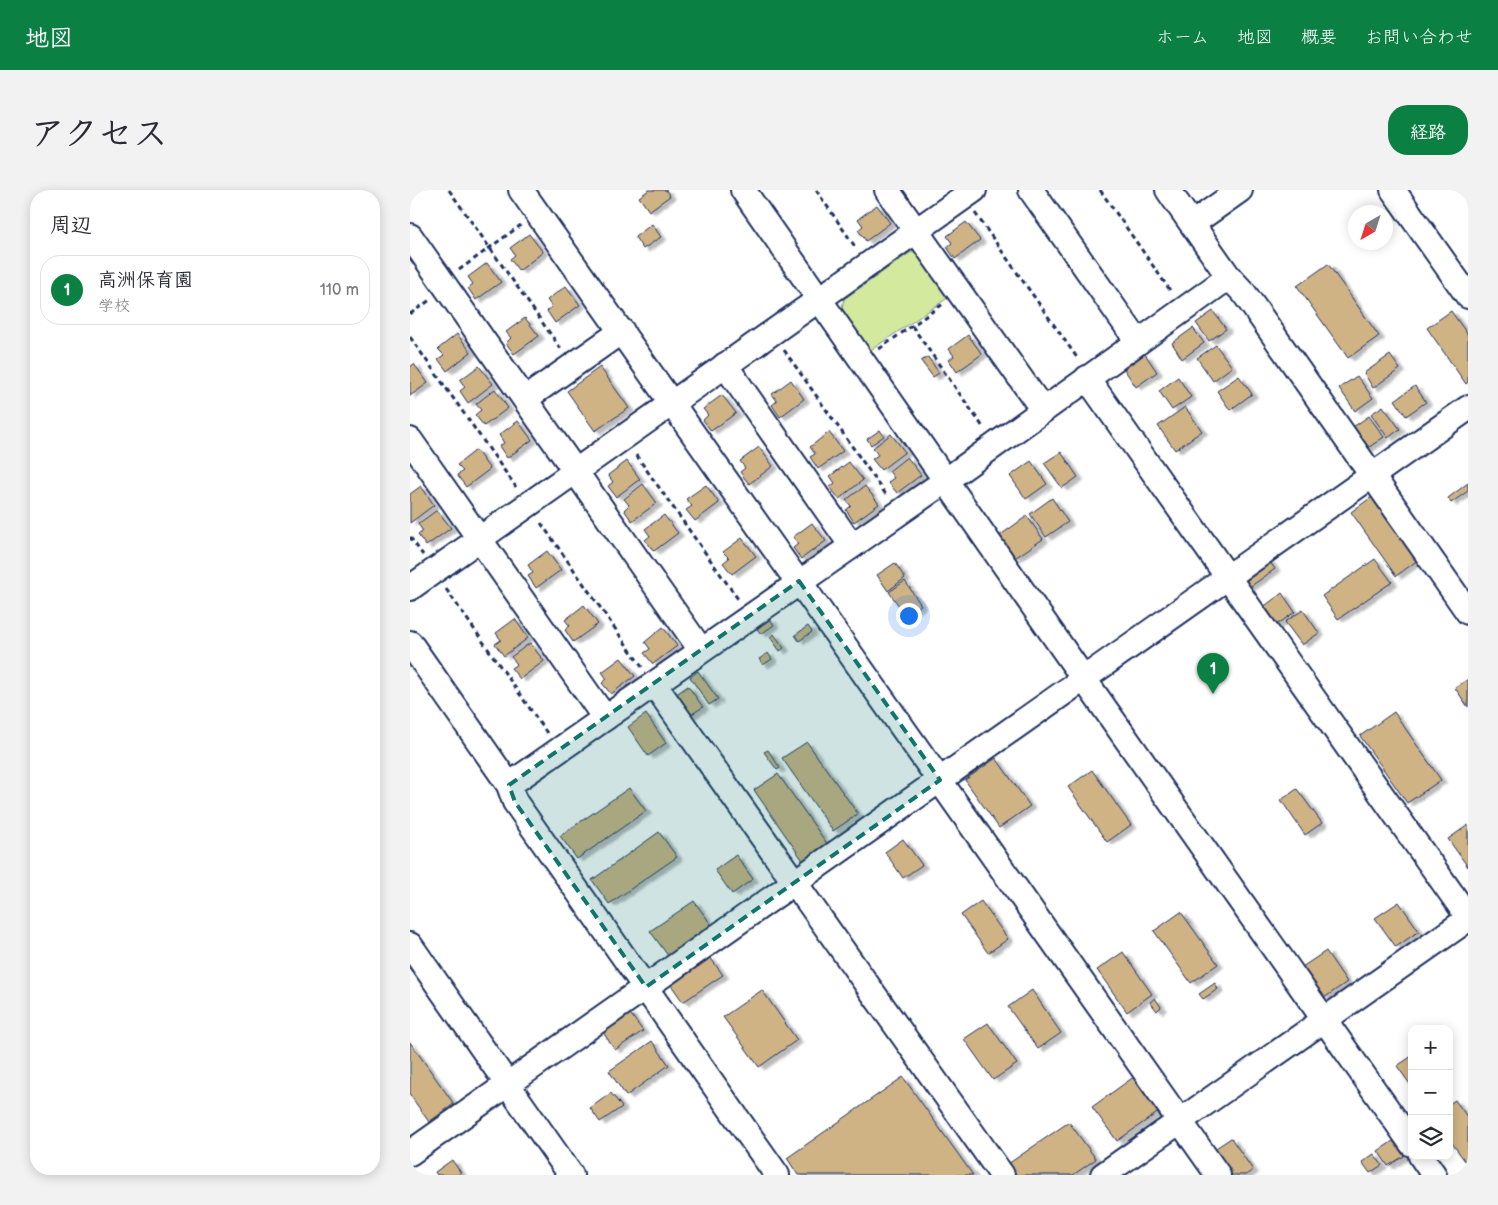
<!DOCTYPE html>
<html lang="ja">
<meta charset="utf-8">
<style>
body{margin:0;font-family:"Balsamiq Sans","Klee One",sans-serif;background:#f2f2f3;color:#2b2b33}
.controls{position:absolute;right:15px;bottom:15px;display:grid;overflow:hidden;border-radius:10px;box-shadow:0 2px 12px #0003}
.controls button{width:45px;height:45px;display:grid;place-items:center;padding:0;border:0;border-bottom:1px solid #e1e1e2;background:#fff;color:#2b2b33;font:25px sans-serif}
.compass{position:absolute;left:938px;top:15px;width:45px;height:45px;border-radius:50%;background:#fff;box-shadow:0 2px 12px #0003;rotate:219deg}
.you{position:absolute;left:498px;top:425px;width:18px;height:18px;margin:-12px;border:4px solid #fff;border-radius:50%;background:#1a73e8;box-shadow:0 0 0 8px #1a73e833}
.badge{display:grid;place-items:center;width:32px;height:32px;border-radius:50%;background:#0b8043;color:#fff;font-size:16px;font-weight:700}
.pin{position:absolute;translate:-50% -41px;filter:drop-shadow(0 1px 2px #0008)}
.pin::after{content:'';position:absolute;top:26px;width:18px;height:15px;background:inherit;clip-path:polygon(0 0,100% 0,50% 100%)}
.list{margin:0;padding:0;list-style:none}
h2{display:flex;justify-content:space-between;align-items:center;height:65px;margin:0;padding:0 20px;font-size:21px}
h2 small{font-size:16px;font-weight:400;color:#7c7c81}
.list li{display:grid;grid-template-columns:32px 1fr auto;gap:15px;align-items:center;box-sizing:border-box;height:70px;margin:0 10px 10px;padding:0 10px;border:1px solid #e1e1e2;border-radius:20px}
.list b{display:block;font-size:19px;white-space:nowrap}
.list p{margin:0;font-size:16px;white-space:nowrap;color:#7c7c81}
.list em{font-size:16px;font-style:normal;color:#7c7c81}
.icon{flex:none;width:28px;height:28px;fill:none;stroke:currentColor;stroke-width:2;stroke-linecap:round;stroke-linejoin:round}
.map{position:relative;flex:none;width:1058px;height:985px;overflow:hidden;border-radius:20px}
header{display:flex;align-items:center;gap:30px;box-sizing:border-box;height:70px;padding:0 25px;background:#0b8043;color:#fff}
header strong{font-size:24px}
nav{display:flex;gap:28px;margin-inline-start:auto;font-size:18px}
.intro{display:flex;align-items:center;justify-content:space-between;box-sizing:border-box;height:120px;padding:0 30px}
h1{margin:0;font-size:35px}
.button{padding:12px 22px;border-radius:20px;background:#0b8043;color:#fff;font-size:18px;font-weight:700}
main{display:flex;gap:30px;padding:0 30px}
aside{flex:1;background:#fff;border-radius:20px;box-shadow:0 2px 12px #0003}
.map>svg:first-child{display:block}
.green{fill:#d2e99e;stroke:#768c7e}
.building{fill:#d0b385;stroke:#1b2f5e;filter:url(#shadow)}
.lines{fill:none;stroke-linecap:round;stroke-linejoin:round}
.minor-casing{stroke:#1b2f5e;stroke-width:28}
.path{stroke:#1b2f5e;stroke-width:3;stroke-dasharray:5 4;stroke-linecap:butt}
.minor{stroke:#fff;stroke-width:24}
.marked{fill:#0f766e;fill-opacity:0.2;stroke:#0f766e;stroke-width:4;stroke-dasharray:10 6;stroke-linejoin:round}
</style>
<header>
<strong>地図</strong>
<nav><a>ホーム</a><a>地図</a><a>概要</a><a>お問い合わせ</a></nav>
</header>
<div class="intro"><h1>アクセス</h1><a class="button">経路</a></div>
<main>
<aside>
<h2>周辺<small></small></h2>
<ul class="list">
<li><span class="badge">1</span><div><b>高洲保育園</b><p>学校</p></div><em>110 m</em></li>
</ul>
</aside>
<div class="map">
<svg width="1058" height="985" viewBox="0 0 1058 985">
<defs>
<filter id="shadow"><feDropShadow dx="5.5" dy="3" stdDeviation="1" flood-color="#0004"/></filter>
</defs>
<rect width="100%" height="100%" fill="#fff"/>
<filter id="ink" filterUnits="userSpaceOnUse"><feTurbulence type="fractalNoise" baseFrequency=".02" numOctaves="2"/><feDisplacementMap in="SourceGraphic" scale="10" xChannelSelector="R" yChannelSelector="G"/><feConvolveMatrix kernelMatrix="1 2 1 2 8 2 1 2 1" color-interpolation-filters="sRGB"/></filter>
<g filter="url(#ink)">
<polygon class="green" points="501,62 515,65 542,105 458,162 431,122 434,109"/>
<g class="building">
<polygon points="239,0 256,0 260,6 239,21 229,7"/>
<polygon points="467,15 480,33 456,51 448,40 453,36 448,29"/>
<polygon points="556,32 570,50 545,69 537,57 542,53 537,46"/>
<polygon points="242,34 251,47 233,59 225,47"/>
<polygon points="119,44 133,62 109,81 100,69 105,65 100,58"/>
<polygon points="77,73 91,92 66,110 58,98 63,94 58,87"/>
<polygon points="918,74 969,146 938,168 887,96"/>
<polygon points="156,96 170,115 145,133 137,121 142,117 137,110"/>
<polygon points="803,121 816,139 799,151 786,133"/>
<polygon points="1041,121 1058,145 1058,192 1056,194 1017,138"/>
<polygon points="115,128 129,146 104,164 96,153 101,148 96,142"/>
<polygon points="783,138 794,153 772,169 762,153"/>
<polygon points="47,144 61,162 37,181 28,169 34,165 28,159"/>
<polygon points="558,145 572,164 547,182 539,170 544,166 539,159"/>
<polygon points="806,155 822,177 803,191 787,168"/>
<polygon points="735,164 747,182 726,197 714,179"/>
<polygon points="980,165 990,179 963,198 954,183"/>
<polygon points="518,167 529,183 523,187 511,171"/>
<polygon points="4,174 18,193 0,206 0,177"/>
<polygon points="69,176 83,194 58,213 50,201 55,197 50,190"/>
<polygon points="190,177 219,218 185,241 157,201"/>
<polygon points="829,186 842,204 820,220 807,201"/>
<polygon points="947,186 963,208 945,221 929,198"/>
<polygon points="768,187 781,207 762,220 749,201"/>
<polygon points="381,190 394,209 370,227 362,215 367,211 362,204"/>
<polygon points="1005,196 1016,212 996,226 985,210"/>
<polygon points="85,199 98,218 74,236 65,225 71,220 66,214"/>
<polygon points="312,205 326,223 301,241 293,230 298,225 293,219"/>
<polygon points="973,216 990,239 978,248 961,224"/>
<polygon points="775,217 792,241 765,260 748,236"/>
<polygon points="959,226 974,247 955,260 940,239"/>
<polygon points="108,231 122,250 97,268 89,256 94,253 89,245"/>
<polygon points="470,240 474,246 461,255 457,249"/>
<polygon points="419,242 433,261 408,279 400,267 405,264 400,257"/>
<polygon points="481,244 495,262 471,280 462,269 468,265 463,258"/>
<polygon points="349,257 363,276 339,294 330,282 335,278 330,271"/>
<polygon points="66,260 80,279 56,297 47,285 53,281 47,275"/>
<polygon points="651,262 668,287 652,298 634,273"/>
<polygon points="497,267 511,285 487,303 478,292 484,288 479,281"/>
<polygon points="217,271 230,289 206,307 198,296 203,292 198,285"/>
<polygon points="621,271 637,294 616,309 600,286"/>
<polygon points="439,272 453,290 429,309 420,297 425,293 420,286"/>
<polygon points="1058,293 1058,301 1041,313 1038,308"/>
<polygon points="233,294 247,313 222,331 214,320 219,315 214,309"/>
<polygon points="296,295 309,313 285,331 276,320 282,316 276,309"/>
<polygon points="11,296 24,315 0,333 0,304"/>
<polygon points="455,296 469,314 444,332 436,320 441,316 436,310"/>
<polygon points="963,306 1008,370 986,386 941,322"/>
<polygon points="642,308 658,332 636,347 620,324"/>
<polygon points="27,320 41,338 16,356 8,345 13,341 8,334"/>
<polygon points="254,325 268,343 244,361 235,350 240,346 235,339"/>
<polygon points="617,326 633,349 605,368 589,346"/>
<polygon points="402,333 416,351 391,369 383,358 388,354 383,347"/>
<polygon points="332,348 346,366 322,384 313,373 319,368 313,362"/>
<polygon points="137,361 151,380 126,398 118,386 123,383 118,375"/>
<polygon points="858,369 865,379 837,399 830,389"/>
<polygon points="965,369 982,392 928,429 912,406"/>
<polygon points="485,373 495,388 478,401 467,385"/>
<polygon points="495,391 511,415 496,426 479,402"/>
<polygon points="872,403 885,422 865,436 852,418"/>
<polygon points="174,415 188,434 163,452 155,440 160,436 155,430"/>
<polygon points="893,420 909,443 892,455 875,432"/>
<polygon points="105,429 118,448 94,466 85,454 91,450 86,443"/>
<polygon points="360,429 364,435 351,444 347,439"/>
<polygon points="398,436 402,442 389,451 385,445"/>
<polygon points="253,437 267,456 243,474 234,463 240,459 235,452"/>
<polygon points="364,444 374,458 370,461 360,447"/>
<polygon points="120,453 134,471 110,489 101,478 107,474 101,467"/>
<polygon points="358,463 362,469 353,475 349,469"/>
<polygon points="211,468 225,486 201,504 192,493 197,489 192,482"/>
<polygon points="288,481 308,509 299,515 280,487"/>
<polygon points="1058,489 1058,517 1045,498"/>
<polygon points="278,496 293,517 279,526 265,505"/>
<polygon points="984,522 1031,590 997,613 950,546"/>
<polygon points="236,524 256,553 238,566 218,537"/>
<polygon points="397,552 448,624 423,641 372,568"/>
<polygon points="358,560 370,578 367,580 354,562"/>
<polygon points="586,568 620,616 589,638 555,590"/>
<polygon points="682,580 721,635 697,652 658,597"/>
<polygon points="368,584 418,655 394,672 344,600"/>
<polygon points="219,598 236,621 167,669 150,646"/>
<polygon points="887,599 912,633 895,645 871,610"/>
<polygon points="1058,635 1058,677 1038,649"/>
<polygon points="249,642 267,667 199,714 182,690"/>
<polygon points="493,649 512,675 493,688 475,662"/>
<polygon points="326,665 343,689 322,704 305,680"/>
<polygon points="284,711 303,737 259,767 240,741"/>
<polygon points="571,711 598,749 578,763 551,725"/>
<polygon points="989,712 1009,741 986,757 965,728"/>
<polygon points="771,722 808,774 781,793 744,741"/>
<polygon points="916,761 937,792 914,808 892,777"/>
<polygon points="713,762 742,804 717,822 687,780"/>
<polygon points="300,767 313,785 273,812 261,795"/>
<polygon points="805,793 808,799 793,809 789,804"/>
<polygon points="352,800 387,850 349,877 313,827"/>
<polygon points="622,800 651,843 628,859 598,817"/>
<polygon points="745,808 751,817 747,821 740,812"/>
<polygon points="219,822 233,841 205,860 192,841"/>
<polygon points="578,833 607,874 583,890 554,849"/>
<polygon points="242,851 259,875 216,906 199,881"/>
<polygon points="0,852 44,914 19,932 0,905"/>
<polygon points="1002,866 1002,897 987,876"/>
<polygon points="725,886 750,921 707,951 682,917"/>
<polygon points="493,887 563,985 388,985 377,968"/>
<polygon points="201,903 212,917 190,932 180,918"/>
<polygon points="1045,910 1058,928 1058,969 1055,971 1039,949 1039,914"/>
<polygon points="659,932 686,969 663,985 601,985 595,976"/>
<polygon points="821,948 843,980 836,985 821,985 803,960"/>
<polygon points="983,951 994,966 978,976 968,961"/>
<polygon points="964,964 972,975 960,983 952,972"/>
<polygon points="42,970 51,983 48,985 27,985 25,982"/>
</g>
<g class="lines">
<g class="minor-casing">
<g id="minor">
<polyline points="111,0 388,392"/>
<polyline points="333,0 674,489 1002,954"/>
<polyline points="477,0 633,220"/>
<polyline points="621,0 728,152"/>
<polyline points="983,0 1058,106"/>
<polyline points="782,34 830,0"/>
<polyline points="0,46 291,460"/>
<polyline points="819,87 834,103 1058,422"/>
<polyline points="315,175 442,356"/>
<polyline points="677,188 1058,727"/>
<polyline points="115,209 212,141"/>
<polyline points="0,250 195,528"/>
<polyline points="389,391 808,985"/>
<polyline points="0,398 564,0"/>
<polyline points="0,453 99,595 105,612 367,985"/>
<polyline points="244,494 592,985"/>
<polyline points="99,595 535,291 819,87 758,0"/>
<polyline points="0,755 161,985"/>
<polyline points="0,963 1058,218"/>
<polyline points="1011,966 1024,985"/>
<polyline points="693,985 1058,729"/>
</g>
</g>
<g class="path">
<polyline points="39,0 151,159"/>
<polyline points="406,0 446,58"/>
<polyline points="690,0 762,103"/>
<polyline points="565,23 668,169"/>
<polyline points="49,80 111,35"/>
<polyline points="0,124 20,110"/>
<polyline points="502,136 573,237"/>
<polyline points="0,147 106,297"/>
<polyline points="469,159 533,114"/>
<polyline points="374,160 477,306"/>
<polyline points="226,265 328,409"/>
<polyline points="131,333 232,477"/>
<polyline points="0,347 13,365"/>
<polyline points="36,399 137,543"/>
</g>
<use href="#minor" class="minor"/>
</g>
</g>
<path class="marked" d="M389 391 530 590 236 797 105 612 99 595Z"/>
</svg>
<div class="controls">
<button>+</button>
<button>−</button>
<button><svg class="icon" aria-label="layers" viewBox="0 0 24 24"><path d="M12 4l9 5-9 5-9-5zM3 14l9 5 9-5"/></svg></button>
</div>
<svg class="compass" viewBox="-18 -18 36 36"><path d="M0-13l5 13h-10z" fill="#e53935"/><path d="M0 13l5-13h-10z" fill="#7c7c81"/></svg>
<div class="you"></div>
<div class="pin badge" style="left:803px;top:504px">1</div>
</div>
</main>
